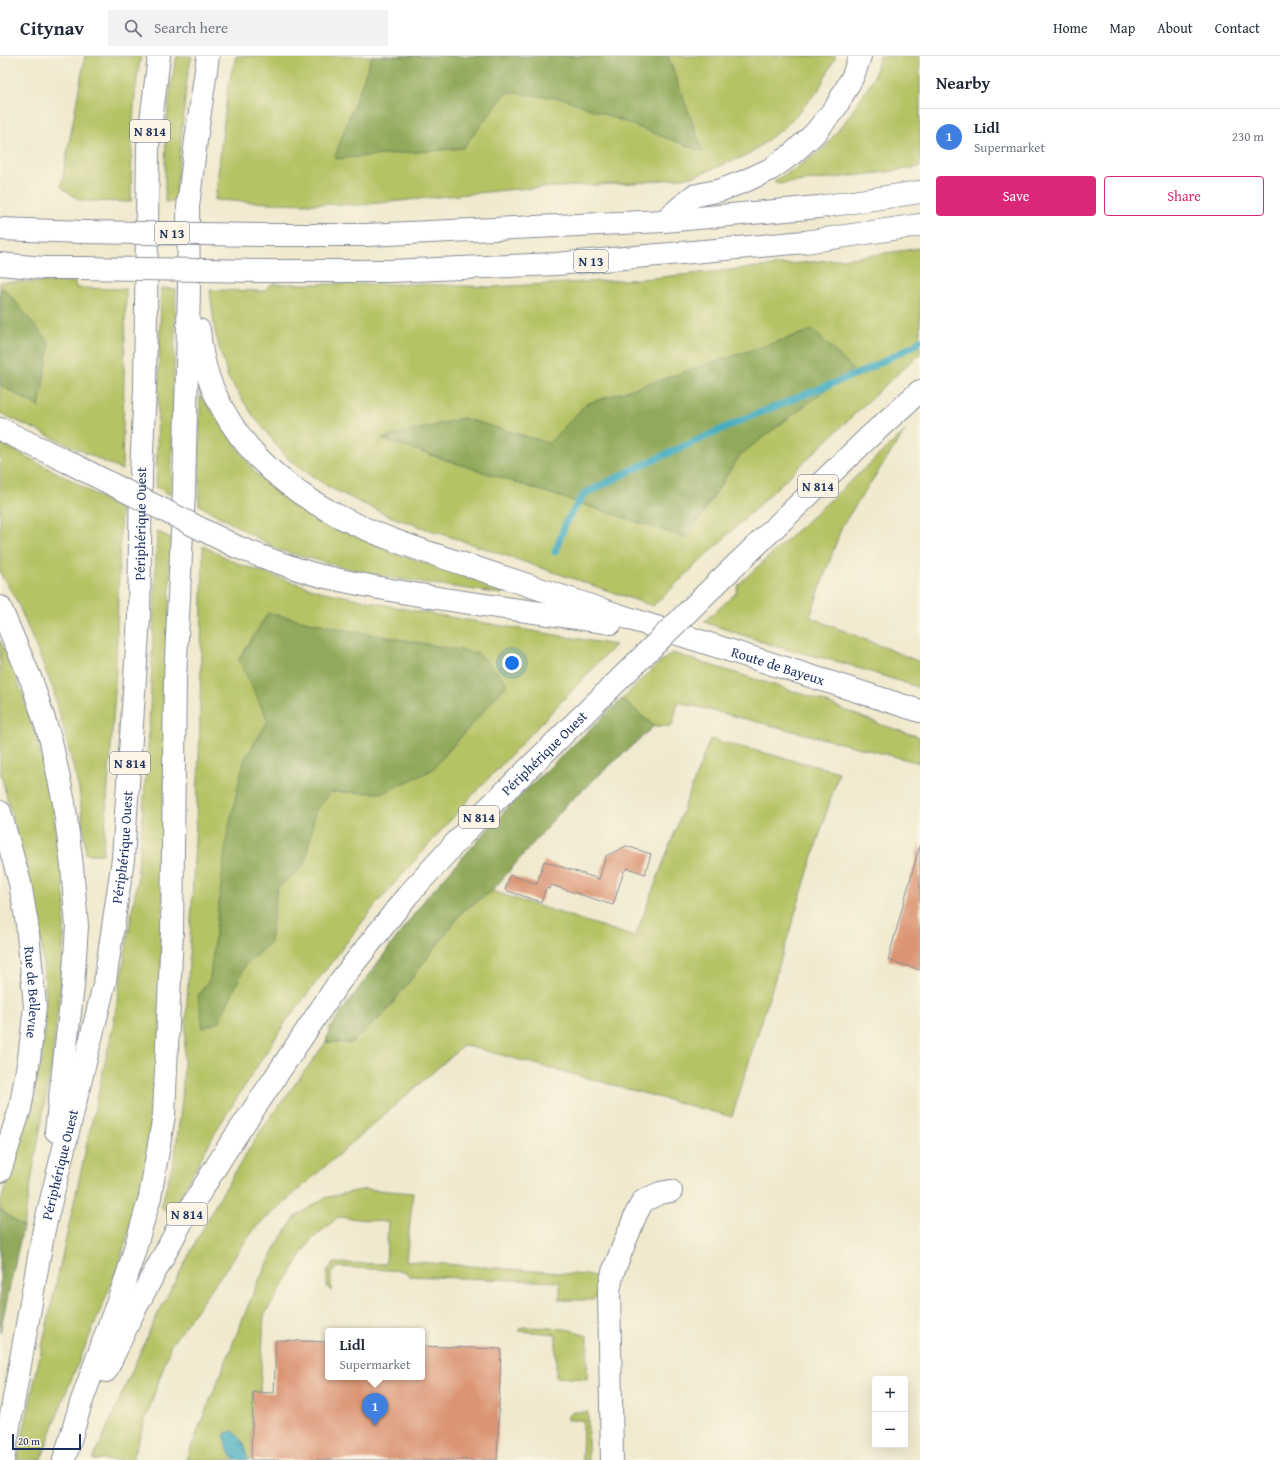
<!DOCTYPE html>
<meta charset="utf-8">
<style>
body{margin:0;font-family:"Gentium Book Plus",serif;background:#f2f2f3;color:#1f2937}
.controls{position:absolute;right:12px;bottom:12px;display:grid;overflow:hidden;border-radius:4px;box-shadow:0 4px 16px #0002}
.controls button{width:36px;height:36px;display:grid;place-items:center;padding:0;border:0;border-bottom:1px solid #e0e1e3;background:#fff;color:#1f2937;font:20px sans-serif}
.scale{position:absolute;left:12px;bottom:10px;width:69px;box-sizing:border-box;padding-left:4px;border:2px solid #1b2f5e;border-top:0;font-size:11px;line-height:14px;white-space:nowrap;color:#1b2f5e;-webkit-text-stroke:3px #fcf5e5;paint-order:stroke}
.you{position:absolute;left:512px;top:607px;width:14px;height:14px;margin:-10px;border:3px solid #fff;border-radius:50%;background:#1a73e8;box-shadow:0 0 0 6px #1a73e833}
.badge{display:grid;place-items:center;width:26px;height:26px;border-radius:50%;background:#db2777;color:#fff;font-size:13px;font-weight:700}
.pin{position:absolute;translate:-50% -33px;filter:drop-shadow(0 1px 2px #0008)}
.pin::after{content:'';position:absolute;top:21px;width:14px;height:12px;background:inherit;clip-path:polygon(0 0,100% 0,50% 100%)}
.popup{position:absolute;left:325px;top:1272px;width:100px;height:52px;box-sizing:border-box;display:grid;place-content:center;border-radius:4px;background:#fff;filter:drop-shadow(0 1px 3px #0005);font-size:13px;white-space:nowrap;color:#747a83}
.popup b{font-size:15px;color:#1f2937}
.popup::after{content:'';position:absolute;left:50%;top:100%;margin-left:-8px;border:8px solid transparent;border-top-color:#fff}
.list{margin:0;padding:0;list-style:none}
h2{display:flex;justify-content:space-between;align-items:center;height:52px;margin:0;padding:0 16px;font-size:17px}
h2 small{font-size:13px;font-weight:400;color:#747a83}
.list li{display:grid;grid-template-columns:26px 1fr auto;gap:12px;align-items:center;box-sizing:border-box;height:56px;padding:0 16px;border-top:1px solid #e0e1e3}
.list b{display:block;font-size:15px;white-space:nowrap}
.list p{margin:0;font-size:13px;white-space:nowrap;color:#747a83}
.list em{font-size:13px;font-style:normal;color:#747a83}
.actions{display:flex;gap:8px;padding:12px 16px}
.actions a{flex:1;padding:9px 0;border:1px solid #db2777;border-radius:4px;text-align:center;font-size:14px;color:#db2777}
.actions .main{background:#db2777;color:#fff}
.icon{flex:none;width:22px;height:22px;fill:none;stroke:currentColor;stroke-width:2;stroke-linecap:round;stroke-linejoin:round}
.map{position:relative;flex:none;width:920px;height:1404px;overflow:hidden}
header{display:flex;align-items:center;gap:24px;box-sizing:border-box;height:56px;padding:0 20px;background:#fff;border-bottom:1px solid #e0e1e3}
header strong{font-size:19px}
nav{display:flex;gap:22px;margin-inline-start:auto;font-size:14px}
.search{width:280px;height:36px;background:#f2f2f3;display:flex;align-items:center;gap:10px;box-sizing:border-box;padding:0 14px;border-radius:4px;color:#747a83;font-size:15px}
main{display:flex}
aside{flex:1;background:#fff}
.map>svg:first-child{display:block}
.green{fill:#b5c365;stroke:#687962}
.forest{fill:#90a95a;stroke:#566c5c}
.water{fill:#3faabf;stroke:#2d6c8e}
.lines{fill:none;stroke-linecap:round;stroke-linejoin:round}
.stream{stroke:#3faabf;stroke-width:7}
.building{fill:#db9574}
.minor-casing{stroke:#868c96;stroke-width:24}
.major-casing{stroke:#868c96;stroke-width:24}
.highway-casing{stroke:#868c96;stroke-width:24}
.minor{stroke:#fff;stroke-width:22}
.major{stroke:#fff;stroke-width:22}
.highway{stroke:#fff;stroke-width:22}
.highway-bridge-casing{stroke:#868c96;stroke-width:24;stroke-linecap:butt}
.highway-bridge{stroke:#fff;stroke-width:22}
.labels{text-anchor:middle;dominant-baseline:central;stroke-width:3;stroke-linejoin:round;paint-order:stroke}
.shield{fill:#fcf5e5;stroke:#5e6a86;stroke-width:1}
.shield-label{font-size:13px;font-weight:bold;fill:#1b2f5e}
.street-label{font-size:14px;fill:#1b2f5e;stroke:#fcf5e5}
</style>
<header>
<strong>Citynav</strong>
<div class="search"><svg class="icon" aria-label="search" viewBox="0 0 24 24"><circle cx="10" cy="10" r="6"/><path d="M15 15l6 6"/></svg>Search here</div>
<nav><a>Home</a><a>Map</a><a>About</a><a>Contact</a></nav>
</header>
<main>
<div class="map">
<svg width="920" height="1404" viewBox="0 0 920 1404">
<rect width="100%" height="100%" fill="#fcf5e5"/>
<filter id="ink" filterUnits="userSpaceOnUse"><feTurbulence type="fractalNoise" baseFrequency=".025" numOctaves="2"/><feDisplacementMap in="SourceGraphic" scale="8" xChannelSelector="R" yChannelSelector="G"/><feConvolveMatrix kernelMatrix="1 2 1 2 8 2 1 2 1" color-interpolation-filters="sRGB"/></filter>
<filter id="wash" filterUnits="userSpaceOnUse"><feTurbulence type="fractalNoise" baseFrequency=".012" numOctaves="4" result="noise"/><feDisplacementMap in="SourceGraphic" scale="16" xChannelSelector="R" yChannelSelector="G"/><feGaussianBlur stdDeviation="0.9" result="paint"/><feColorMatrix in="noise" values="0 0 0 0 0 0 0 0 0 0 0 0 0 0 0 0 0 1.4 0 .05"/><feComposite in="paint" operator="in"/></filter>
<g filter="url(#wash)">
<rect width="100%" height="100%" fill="#f0e9ce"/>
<g class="green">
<path d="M85 0H141C131 48 132 97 131 146L81 145 61 131Z"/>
<path d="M177 0H192L187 22 175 146H165C165 97 165 48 177 0Z"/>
<polygon points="236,0 836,0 818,35 785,71 748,99 692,121 635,127 516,133 360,149 269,147 215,144 228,30"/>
<polygon points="880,0 920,0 920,111 888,116 778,128 774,125 796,112 824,92 847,63 873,23"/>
<polygon points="920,192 920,298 883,331 653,550 389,460 328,431 288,403 254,361 228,322 215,276 210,234 264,235 271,228 422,228 491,231 642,223 859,201"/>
<polygon points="0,226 75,226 76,232 126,233 122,414 0,357"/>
<polygon points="161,232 176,233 171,439 156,431"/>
<polygon points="200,339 258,420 387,495 502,530 502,538 372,519 279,494 199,449"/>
<polygon points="905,375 842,470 810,561 920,606 920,632 843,607 778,591 704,566 736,537 738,529"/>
<polygon points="0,387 73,425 121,454 115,636 103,798 86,798 79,733 53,633 17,545 0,517"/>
<polygon points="157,475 171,482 158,1058 143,1126 118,1212 64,1341 41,1404 17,1404 113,970 137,826 149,679"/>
<polygon points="203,490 241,509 320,535 420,556 615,589 471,741 377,847 285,967 219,1070 170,1158 161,1151 175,1099 182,1044 199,704"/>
<polygon points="0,584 6,596 28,652 45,712 59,788 65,850 62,918 52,1006 23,1171 0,1153 0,1149 41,1008 46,940 39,864 0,715"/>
<polygon points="672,597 812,641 882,669 920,681 920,707 678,646 672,670 654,670 622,643 657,609"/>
<polygon points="710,683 839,716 732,1061 464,989 256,1171 171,1289 133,1400 134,1404 93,1404 152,1269 218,1144 259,1077 326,986 351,987 385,957 463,855 492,835 635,881"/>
<polygon points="365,1133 413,1137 406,1205 599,1220 597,1241 592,1244 560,1244 560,1226 409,1220 405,1215 338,1211 331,1217 331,1235 327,1230 327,1215 334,1207 386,1208 388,1166 338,1161 311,1184 264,1260 260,1336 253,1336 251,1404 248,1404 244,1388 227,1393 235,1404 186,1404 256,1230 278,1187 296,1160 324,1142"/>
<path d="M523 1271C541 1272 574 1270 588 1281L587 1323 556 1321V1278L519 1275 520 1272Z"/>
<polygon points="571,1356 588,1356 588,1404 582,1404 583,1364 567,1364 568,1360"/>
</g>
<g class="forest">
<polygon points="372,0 668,0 703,96 565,43 507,36 463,92 334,103"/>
<polygon points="0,233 5,233 50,288 39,351 0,329"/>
<polygon points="813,274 853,313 740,399 687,482 381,383 463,362 549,387 586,348"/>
<polygon points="268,557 347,574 478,597 508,627 432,714 383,737 330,736 315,756 305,808 277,832 270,887 246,908 219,966 203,972 198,940 210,922 227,779 244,704 268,665 239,603"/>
<polygon points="622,643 654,670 567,748 492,835 463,855 385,957 351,987 326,986 330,971 426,842 510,749"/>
<polygon points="0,1153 23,1171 0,1276"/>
</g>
<path class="water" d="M233 1375 244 1388 248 1404H235C227 1393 224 1391 225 1377Z"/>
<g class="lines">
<polyline class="stream" points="555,496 566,466 584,438 634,413 749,361 864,315 915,289 920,284"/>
</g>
<g id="blocks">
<g class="building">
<polygon points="920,788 920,914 888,904"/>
<polygon points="626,790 651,798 645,818 628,812 624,815 613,849 551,829 549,833 546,832 541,846 505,834 510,819 537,828 544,805 599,823 606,800"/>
<polygon points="276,1284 328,1286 328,1321 422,1321 422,1290 501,1293 497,1404 251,1404 253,1336 274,1337"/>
</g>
</g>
</g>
<g filter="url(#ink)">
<use href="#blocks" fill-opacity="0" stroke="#868c96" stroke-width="1"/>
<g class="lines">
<g class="minor-casing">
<g id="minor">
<path id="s1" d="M0 756 20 827 27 868 35 950 29 1003 20 1053 0 1115"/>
<polyline points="612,1404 609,1234 613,1216 636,1158 643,1145 660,1137 671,1135"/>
</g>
</g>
<g class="major-casing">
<g id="major">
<path id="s2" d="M637 565 920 655"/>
</g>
</g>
<g class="highway-casing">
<g id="highway">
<polyline points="664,165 693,140 721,134 745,125 771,113 792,98 814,78 836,51 853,20 860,0"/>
<polyline points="0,173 83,176"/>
<polyline points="261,179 366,179 664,165 819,151 920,136"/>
<polyline points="0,208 43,212 82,212"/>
<polyline points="260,215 389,215 556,208 805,186 920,169"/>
<path d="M199 274C202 310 212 337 231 367 287 454 386 483 479 513 531 530 584 548 637 565"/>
<polyline points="0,373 68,406"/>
<path d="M237 491C266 502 295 514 326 521 419 542 516 553 611 567"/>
<polyline points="717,527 870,380 920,335"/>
<polyline points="0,551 32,626 51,685 64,747 72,810 77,870 73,930 56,1075"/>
<path id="s3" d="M106 1315 133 1257 181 1167 227 1093 337 929 407 840 480 760 636 607"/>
<path id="s4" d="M3 1404 44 1173 105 925 123 803 139 561 141 416 145 332 148 90 159 0"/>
<polyline points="64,1404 81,1347 127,1220 150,1141 164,1059 172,875 175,623 184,435 189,232 188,151 196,84 208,0"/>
</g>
</g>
<use href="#minor" class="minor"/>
<use href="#major" class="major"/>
<use href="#highway" class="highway"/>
<g class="highway-bridge-casing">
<g id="highway-bridge">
<polyline points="83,176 261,179"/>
<polyline points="82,212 260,215"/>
<polyline points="68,406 237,491"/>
<polyline points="636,607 717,527"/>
</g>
</g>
<use href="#highway-bridge" class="highway-bridge"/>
</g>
</g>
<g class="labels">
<g class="shield">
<rect x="130" y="64" width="40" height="22" rx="3"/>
<rect x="155" y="166" width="34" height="22" rx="3"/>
<rect x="574" y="194" width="34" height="22" rx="3"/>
<rect x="798" y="419" width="40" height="22" rx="3"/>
<rect x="110" y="696" width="40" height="22" rx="3"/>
<rect x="459" y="750" width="40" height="22" rx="3"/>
<rect x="167" y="1147" width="40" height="22" rx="3"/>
</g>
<g class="shield-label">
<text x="150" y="75">N 814</text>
<text x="172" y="177">N 13</text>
<text x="591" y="205">N 13</text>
<text x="818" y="430">N 814</text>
<text x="130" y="707">N 814</text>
<text x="479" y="761">N 814</text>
<text x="187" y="1158">N 814</text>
</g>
<g class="street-label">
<text stroke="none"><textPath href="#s4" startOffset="949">Périphérique Ouest</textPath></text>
<text stroke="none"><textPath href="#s2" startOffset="148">Route de Bayeux</textPath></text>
<text stroke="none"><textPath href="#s3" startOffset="762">Périphérique Ouest</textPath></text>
<text stroke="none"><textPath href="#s4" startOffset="625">Périphérique Ouest</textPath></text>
<text stroke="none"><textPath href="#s1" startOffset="184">Rue de Bellevue</textPath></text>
<text stroke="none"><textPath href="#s4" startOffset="301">Périphérique Ouest</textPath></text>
</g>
</g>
</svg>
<div class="controls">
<button>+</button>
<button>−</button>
</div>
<div class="scale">20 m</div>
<div class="you"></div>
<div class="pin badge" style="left:375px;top:1370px;background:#3f7fe0">1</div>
<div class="popup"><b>Lidl</b>Supermarket</div>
</div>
<aside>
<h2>Nearby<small></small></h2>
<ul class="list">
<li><span class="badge" style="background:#3f7fe0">1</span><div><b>Lidl</b><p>Supermarket</p></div><em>230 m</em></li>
</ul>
<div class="actions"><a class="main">Save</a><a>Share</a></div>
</aside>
</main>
